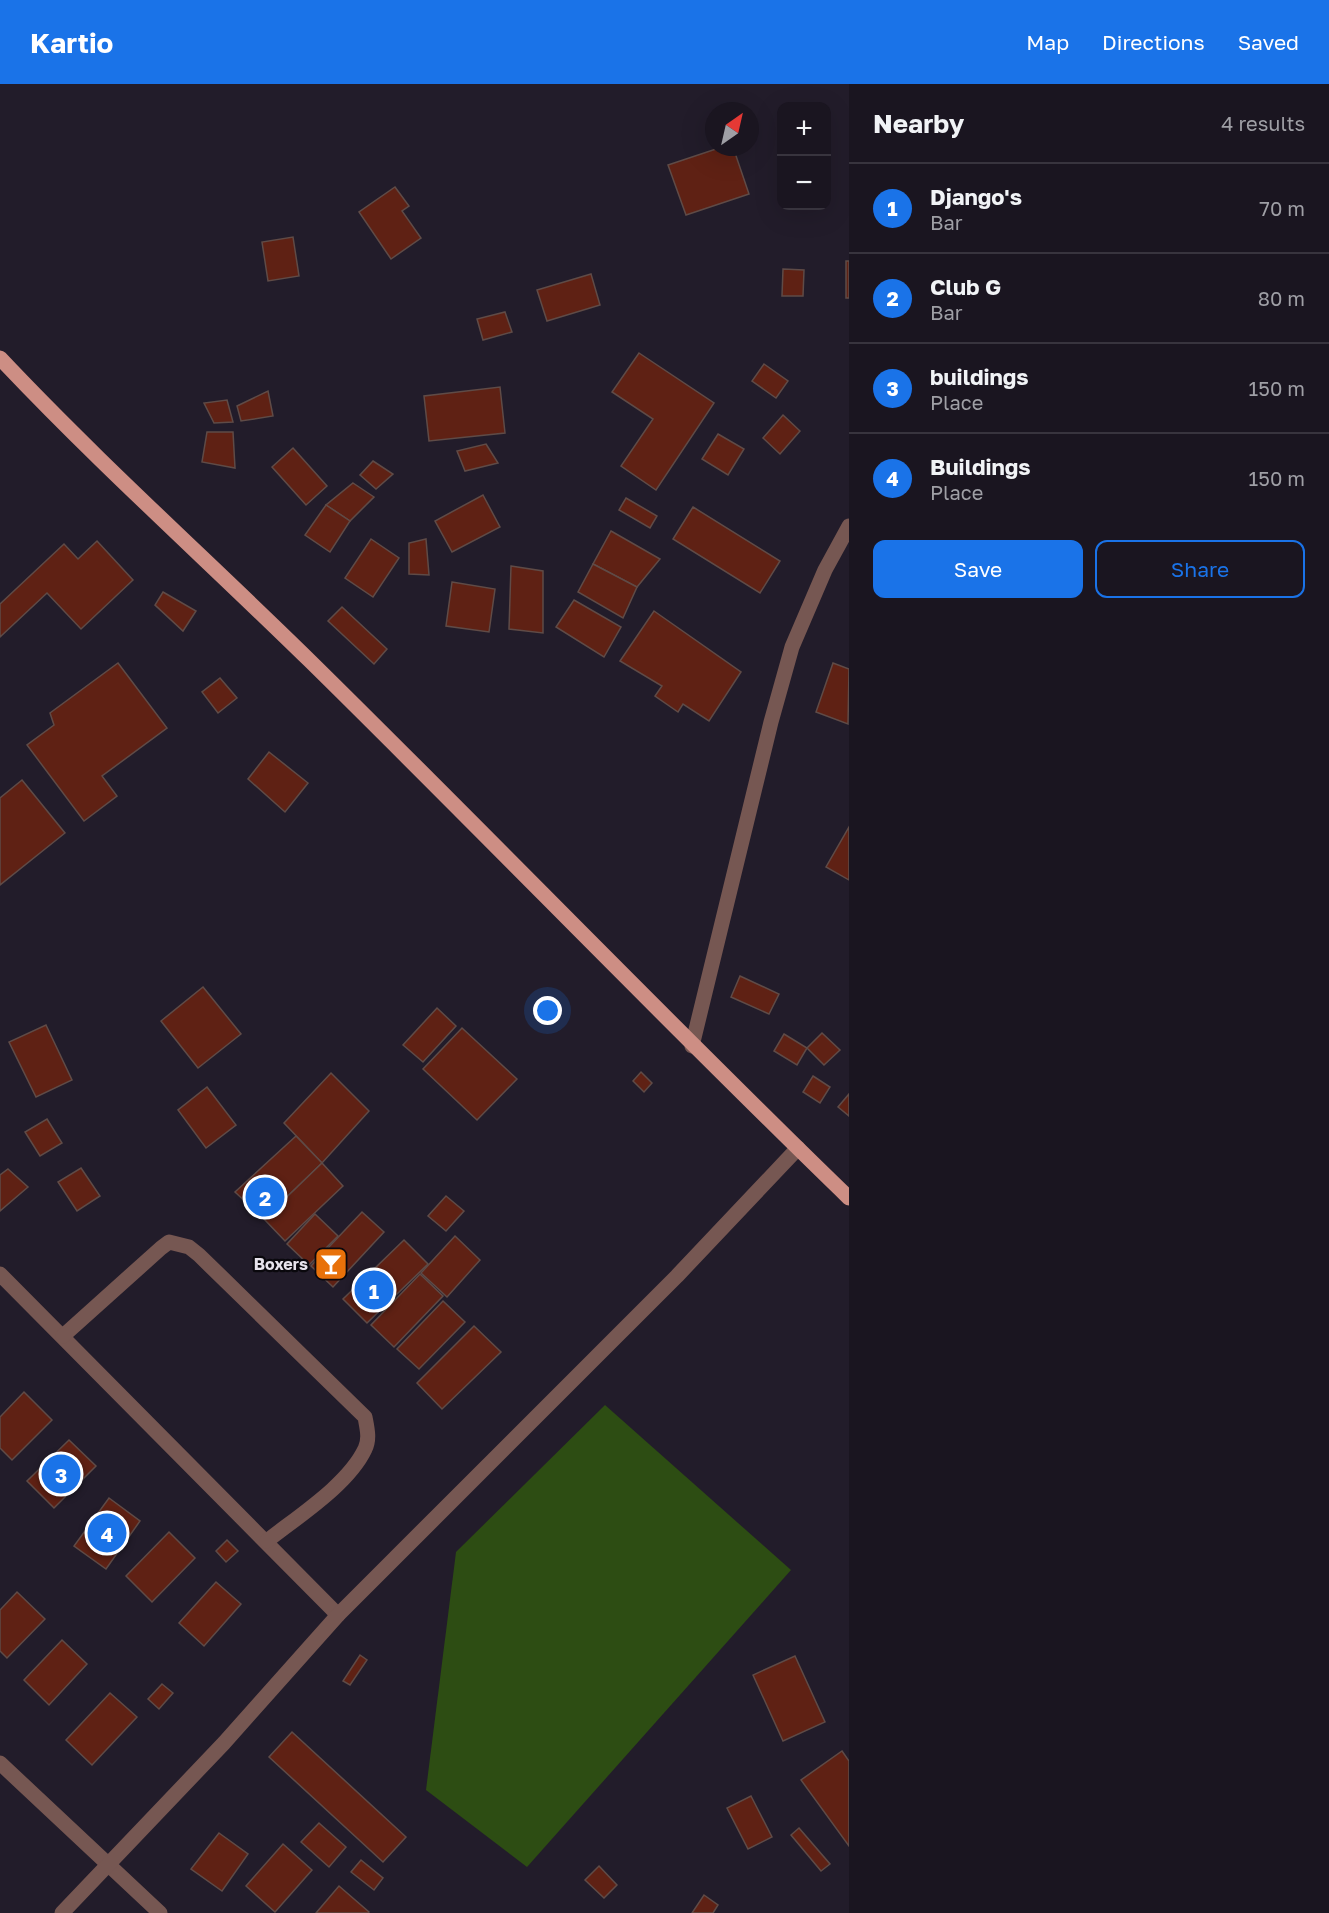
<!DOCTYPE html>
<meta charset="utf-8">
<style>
body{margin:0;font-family:"Golos Text",sans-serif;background:#231e29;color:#f1f3f6}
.controls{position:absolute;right:18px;top:18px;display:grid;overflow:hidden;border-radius:12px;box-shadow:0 6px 24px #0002}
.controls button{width:54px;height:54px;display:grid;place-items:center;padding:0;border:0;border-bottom:2px solid #38343e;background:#1a1520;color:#f1f3f6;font:30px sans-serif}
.compass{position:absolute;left:705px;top:18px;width:54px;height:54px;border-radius:50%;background:#1a1520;box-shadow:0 6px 24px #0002;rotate:34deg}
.you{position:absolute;left:548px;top:927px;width:21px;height:21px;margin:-15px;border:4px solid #fff;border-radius:50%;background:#1a73e8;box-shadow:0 0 0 9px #1a73e833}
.badge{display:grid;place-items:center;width:39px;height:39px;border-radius:50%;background:#1a73e8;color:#fff;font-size:20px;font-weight:700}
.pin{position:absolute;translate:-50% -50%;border:3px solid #fff;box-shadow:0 2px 6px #0006}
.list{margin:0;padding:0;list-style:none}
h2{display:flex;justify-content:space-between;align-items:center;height:78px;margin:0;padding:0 24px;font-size:26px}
h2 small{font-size:20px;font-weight:400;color:#9f9fa5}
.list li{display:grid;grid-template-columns:39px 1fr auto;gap:18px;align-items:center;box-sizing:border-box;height:90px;padding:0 24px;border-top:2px solid #38343e}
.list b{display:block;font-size:22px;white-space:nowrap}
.list p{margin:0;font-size:20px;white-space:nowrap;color:#9f9fa5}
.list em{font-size:20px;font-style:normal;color:#9f9fa5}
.actions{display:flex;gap:12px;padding:18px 24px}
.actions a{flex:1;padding:14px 0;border:2px solid #1a73e8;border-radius:12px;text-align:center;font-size:21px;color:#1a73e8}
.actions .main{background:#1a73e8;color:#fff}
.map{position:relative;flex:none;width:849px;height:1829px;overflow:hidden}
header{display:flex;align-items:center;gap:36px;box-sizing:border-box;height:84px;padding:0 30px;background:#1a73e8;color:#fff}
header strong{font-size:28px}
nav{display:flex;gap:33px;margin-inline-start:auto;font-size:21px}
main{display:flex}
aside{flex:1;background:#1a1520}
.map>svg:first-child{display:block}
.forest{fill:#2d4d13}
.building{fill:#5f2114;stroke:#5f4b47;stroke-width:1.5}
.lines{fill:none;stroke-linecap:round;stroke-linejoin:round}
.minor{stroke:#765752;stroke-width:15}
.major{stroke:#cd8e84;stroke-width:15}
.labels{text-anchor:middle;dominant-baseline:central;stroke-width:4.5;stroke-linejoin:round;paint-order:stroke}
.poi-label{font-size:16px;font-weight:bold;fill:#e7e3ec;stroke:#0a080d;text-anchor:end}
</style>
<header>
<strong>Kartio</strong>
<nav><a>Map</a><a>Directions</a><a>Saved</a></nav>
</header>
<main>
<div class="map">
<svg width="849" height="1829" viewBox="0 0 849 1829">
<rect width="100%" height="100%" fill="#221c2a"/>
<polygon class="forest" points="605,1321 791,1486 527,1783 426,1706 456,1468"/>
<g class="building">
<polygon points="722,63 733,63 749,110 686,131 668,81"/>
<polygon points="395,103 409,122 402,127 421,154 391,175 359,128"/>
<polygon points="293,153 299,192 268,197 262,158"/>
<rect x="846" y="177" width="3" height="37"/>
<polygon points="783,185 804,186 803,212 782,212"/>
<polygon points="591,190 600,221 547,237 537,206"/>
<polygon points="505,228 512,248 483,256 477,235"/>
<polygon points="639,269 714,319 656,406 621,382 653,335 612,308"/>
<polygon points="764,280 788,297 776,314 752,297"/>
<polygon points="500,303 505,349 429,357 424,312"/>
<polygon points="268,307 273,332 241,337 237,322"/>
<polygon points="227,316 233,338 214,339 204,319"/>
<polygon points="783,331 800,347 780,370 763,354"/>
<polygon points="207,348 233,348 235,384 202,378"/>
<polygon points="718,350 744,365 728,391 702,375"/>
<polygon points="486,360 498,379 465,387 457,367"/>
<polygon points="293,364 327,402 306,421 272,383"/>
<polygon points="373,377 393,390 376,405 360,391"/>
<polygon points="353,399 374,413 350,437 326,421"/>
<polygon points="483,411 500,443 452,468 435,437"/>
<polygon points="626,414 657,432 650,444 619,426"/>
<polygon points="326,421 350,437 330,468 305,451"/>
<polygon points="693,423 780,477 760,509 673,455"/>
<polygon points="611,447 660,475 637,503 593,480"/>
<polygon points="371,455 399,474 373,513 345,494"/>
<polygon points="426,455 429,491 409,490 409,459"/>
<polygon points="97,457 133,496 81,545 47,509 0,553 0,520 64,460 78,475"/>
<polygon points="593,480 637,503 623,534 578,508"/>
<polygon points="511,482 543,487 543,549 509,545"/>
<polygon points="452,498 495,505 489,548 446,542"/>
<polygon points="163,508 196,527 183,547 155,521"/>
<polygon points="574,516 621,543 604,573 556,543"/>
<polygon points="342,523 387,565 374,580 328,537"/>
<polygon points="654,527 741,588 709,637 683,620 678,628 655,612 662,602 620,577"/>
<polygon points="118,579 167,644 102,692 117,712 84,737 27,661 54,641 50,629"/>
<polygon points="833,579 849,585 848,640 816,628"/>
<polygon points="220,594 237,614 218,629 202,608"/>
<polygon points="269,668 308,699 285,728 248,695"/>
<polygon points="22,696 65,749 0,801 0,714"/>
<polygon points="849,743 849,796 826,783"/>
<polygon points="740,892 779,910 769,930 731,913"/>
<polygon points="203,903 241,950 198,984 161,937"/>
<polygon points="437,924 456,942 423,978 403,961"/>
<polygon points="46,941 72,996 36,1013 9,958"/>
<polygon points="462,944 517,995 477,1036 423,985"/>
<polygon points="822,949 840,966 824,981 807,964"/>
<polygon points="784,950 807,964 797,981 774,967"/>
<polygon points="641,988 652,999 644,1008 633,997"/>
<polygon points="331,989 369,1027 322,1079 284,1039"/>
<polygon points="813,992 830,1003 820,1019 803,1008"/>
<polygon points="207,1003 236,1041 206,1064 178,1026"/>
<polygon points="849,1010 849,1032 838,1023"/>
<polygon points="47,1035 62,1059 40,1072 25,1048"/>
<polygon points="296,1052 322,1079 264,1135 235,1108"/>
<polygon points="322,1079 343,1102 285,1157 264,1135"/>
<polygon points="81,1084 100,1112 77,1127 58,1098"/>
<polygon points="8,1085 28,1103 0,1127 0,1091"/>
<polygon points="446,1112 464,1127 446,1147 428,1132"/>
<polygon points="362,1128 384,1148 333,1203 311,1182"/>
<polygon points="315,1130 338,1152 309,1181 287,1160"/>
<polygon points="455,1152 480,1176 447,1213 421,1189"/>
<polygon points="404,1156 428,1180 367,1239 343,1215"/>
<polygon points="420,1190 443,1212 394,1263 371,1241"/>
<polygon points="443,1217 465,1238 419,1285 397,1265"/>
<polygon points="474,1242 501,1268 442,1325 417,1299"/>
<polygon points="24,1308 52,1336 12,1376 0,1364 0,1333"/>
<polygon points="69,1356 96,1382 54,1424 27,1397"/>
<polygon points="109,1414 140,1437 106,1485 74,1462"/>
<polygon points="169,1448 195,1474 152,1518 126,1492"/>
<polygon points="227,1456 238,1467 226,1478 216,1467"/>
<polygon points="216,1498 241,1520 204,1562 179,1539"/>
<polygon points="17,1508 45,1535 7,1574 0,1567 0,1526"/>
<polygon points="62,1556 87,1580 49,1621 24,1596"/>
<polygon points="360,1571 367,1576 350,1601 343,1597"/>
<polygon points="795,1572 825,1638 783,1657 753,1591"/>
<polygon points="162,1600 173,1609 159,1625 148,1615"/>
<polygon points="110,1609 137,1633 92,1681 66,1656"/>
<polygon points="292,1648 406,1753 383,1778 269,1673"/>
<polygon points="842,1667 849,1677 849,1762 801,1696"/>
<polygon points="751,1712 772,1753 748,1765 727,1724"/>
<polygon points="319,1739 346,1763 329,1783 301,1758"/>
<polygon points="799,1744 830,1780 821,1787 791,1751"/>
<polygon points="219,1749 248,1770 222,1807 191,1785"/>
<polygon points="283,1760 312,1786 275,1828 246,1802"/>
<polygon points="361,1776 383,1794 374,1806 351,1788"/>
<polygon points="599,1782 617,1801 604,1814 585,1796"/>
<polygon points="339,1802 369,1828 368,1829 316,1829"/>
<polygon points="704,1811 718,1821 713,1829 692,1829"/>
</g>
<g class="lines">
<g class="minor">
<polyline points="692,962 771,638 792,563 825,486 849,442"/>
<polyline points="0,1190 338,1531"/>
<path d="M63 1252 161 1164 169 1158 189 1163 199 1171 365 1333C367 1344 370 1355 365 1365 348 1401 297 1433 267 1457"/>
<polyline points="0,1679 160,1829"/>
<polyline points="62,1829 224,1659 338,1531 677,1192 798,1064"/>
</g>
<path class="major" d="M0 274C99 379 206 475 309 576 490 754 666 937 849 1114"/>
</g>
<defs>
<g id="bar-square" transform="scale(1.725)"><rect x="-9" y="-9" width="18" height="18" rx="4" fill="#e8710a" stroke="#0a080d"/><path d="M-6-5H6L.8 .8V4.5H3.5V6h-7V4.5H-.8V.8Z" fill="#fff"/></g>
</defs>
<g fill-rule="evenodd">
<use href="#bar-square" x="331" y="1180"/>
</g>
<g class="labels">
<g class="poi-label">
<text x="308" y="1180">Boxers</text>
</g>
</g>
</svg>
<div class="controls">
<button>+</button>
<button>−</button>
</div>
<svg class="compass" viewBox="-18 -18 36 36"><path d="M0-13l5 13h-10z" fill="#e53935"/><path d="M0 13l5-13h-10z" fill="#9f9fa5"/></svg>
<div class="you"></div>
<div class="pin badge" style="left:374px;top:1206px">1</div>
<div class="pin badge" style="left:265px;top:1113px">2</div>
<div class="pin badge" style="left:61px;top:1390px">3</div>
<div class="pin badge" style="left:107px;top:1449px">4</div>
</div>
<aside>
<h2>Nearby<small>4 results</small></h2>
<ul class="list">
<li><span class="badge">1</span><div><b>Django's</b><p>Bar</p></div><em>70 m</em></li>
<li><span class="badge">2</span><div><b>Club G</b><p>Bar</p></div><em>80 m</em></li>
<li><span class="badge">3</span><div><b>buildings</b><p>Place</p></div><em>150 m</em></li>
<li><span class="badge">4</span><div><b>Buildings</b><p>Place</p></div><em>150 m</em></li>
</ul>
<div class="actions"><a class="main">Save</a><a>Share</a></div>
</aside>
</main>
